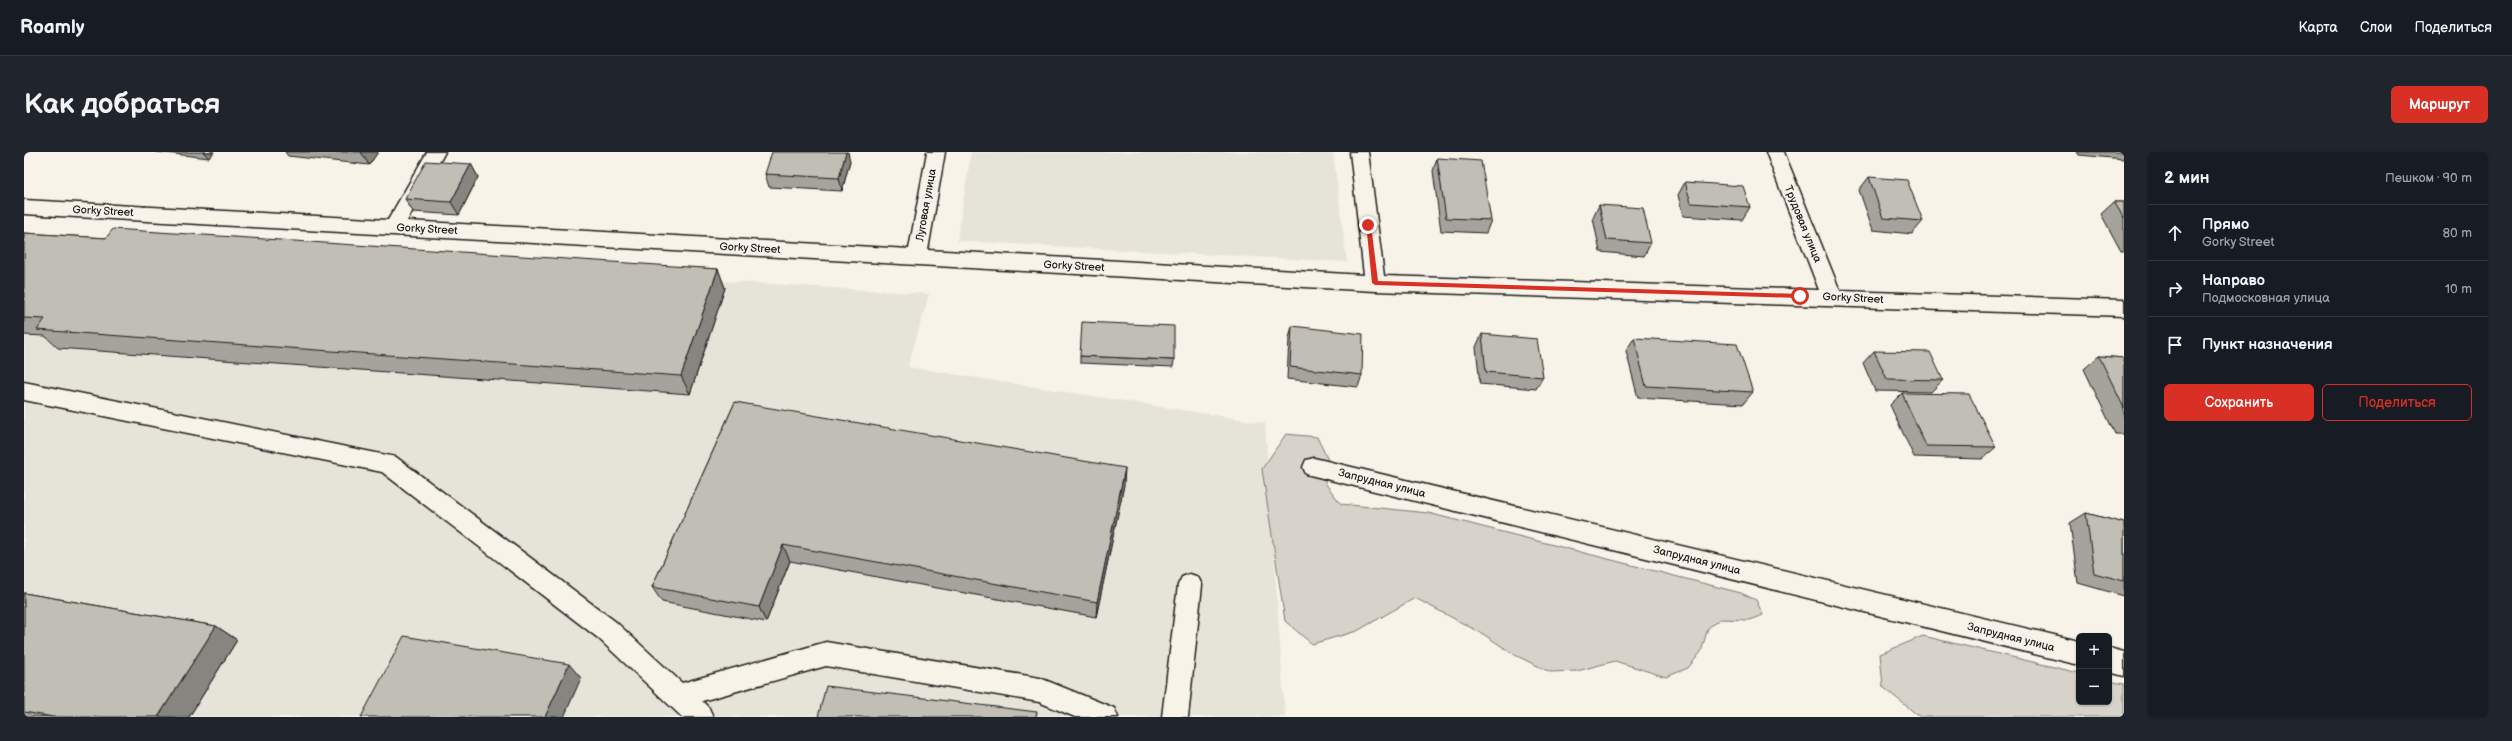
<!DOCTYPE html>
<html lang="ru">
<meta charset="utf-8">
<style>
body{margin:0;font-family:"Balsamiq Sans",sans-serif;background:#20242c;color:#f1f3f6}
.controls{position:absolute;right:12px;bottom:12px;display:grid;overflow:hidden;border-radius:6px;box-shadow:0 1px 3px #0004}
.controls button{width:36px;height:36px;display:grid;place-items:center;padding:0;border:0;border-bottom:1px solid #363941;background:#171b24;color:#f1f3f6;font:20px sans-serif}
.stop{position:absolute;width:12px;height:12px;margin:-9px;border:3px solid #d93025;border-radius:50%;background:#fff}
.stop.end{background:#d93025;border-color:#fff;box-shadow:0 1px 4px #0008}
.list{margin:0;padding:0;list-style:none}
h2{display:flex;justify-content:space-between;align-items:center;height:52px;margin:0;padding:0 16px;font-size:17px}
h2 small{font-size:13px;font-weight:400;color:#9ea1a6}
.list li{display:grid;grid-template-columns:26px 1fr auto;gap:12px;align-items:center;box-sizing:border-box;height:56px;padding:0 16px;border-top:1px solid #363941}
.list b{display:block;font-size:15px;white-space:nowrap}
.list p{margin:0;font-size:13px;white-space:nowrap;color:#9ea1a6}
.list em{font-size:13px;font-style:normal;color:#9ea1a6}
.actions{display:flex;gap:8px;padding:12px 16px}
.actions a{flex:1;padding:9px 0;border:1px solid #d93025;border-radius:6px;text-align:center;font-size:14px;color:#d93025}
.actions .main{background:#d93025;color:#fff}
.icon{flex:none;width:22px;height:22px;fill:none;stroke:currentColor;stroke-width:2;stroke-linecap:round;stroke-linejoin:round}
.map{position:relative;flex:none;width:2100px;height:565px;overflow:hidden;border-radius:6px}
header{display:flex;align-items:center;gap:24px;box-sizing:border-box;height:56px;padding:0 20px;background:#171b24;border-bottom:1px solid #363941}
header strong{font-size:19px}
nav{display:flex;gap:22px;margin-inline-start:auto;font-size:14px}
.intro{display:flex;align-items:center;justify-content:space-between;box-sizing:border-box;height:96px;padding:0 24px}
h1{margin:0;font-size:28px}
.button{padding:10px 18px;border-radius:6px;background:#d93025;color:#fff;font-size:14px;font-weight:700}
main{display:flex;gap:24px;padding:0 24px}
aside{flex:1;background:#171b24;border-radius:6px;box-shadow:0 1px 3px #0004}
.map>svg:first-child{display:block}
.built{fill:#e6e3d9}
.green{fill:#d7d3cb;stroke:#7a7874}
.lines{fill:none;stroke-linecap:round;stroke-linejoin:round}
.minor-casing{stroke:#1c1c1c;stroke-width:3}
.minor{fill:#f7f3e8;fill-rule:evenodd}
.wall{fill:#a5a39c;stroke:#1c1c1c}
.shaded-wall{fill:#86857f;stroke:#1c1c1c}
.building{fill:#c0beb5;stroke:#1c1c1c}
.route{fill:#d93025}
.labels{text-anchor:middle;dominant-baseline:central;stroke-width:4;stroke-linejoin:round;paint-order:stroke}
.street-label{font-size:11px;fill:#1c1c1c;stroke:#f7f3e8}
</style>
<header>
<strong>Roamly</strong>
<nav><a>Карта</a><a>Слои</a><a>Поделиться</a></nav>
</header>
<div class="intro"><h1>Как добраться</h1><a class="button">Маршрут</a></div>
<main>
<div class="map">
<svg width="2100" height="565" viewBox="0 0 2100 565">
<rect width="100%" height="100%" fill="#f7f3e8"/>
<filter id="ink" filterUnits="userSpaceOnUse"><feTurbulence type="fractalNoise" baseFrequency=".025" numOctaves="2"/><feDisplacementMap in="SourceGraphic" scale="8" xChannelSelector="R" yChannelSelector="G"/><feConvolveMatrix kernelMatrix="1 2 1 2 8 2 1 2 1" color-interpolation-filters="sRGB"/></filter>
<g filter="url(#ink)">
<g class="built">
<polygon points="947,0 1309,0 1323,110 933,89"/>
<polygon points="0,85 905,142 884,215 1241,271 1261,565 0,565"/>
</g>
<g class="green">
<polygon points="1262,282 1293,285 1304,308 1301,331 1317,352 1404,361 1717,441 1732,448 1739,463 1725,468 1696,467 1684,476 1677,500 1664,516 1642,525 1591,509 1553,519 1526,520 1491,503 1459,482 1391,446 1333,479 1288,492 1261,469 1238,317"/>
<polygon points="1899,484 2055,521 2055,550 2085,550 2085,529 2100,532 2100,565 1896,565 1859,535 1856,502"/>
</g>
<g class="lines">
<g class="minor-casing">
<g id="minor">
<polygon points="403,0 421,0 383,69 885,97 903,0 921,0 904,98 1340,123 1326,0 1344,0 1360,124 1795,138 1742,0 1760,0 1816,139 2100,148 2100,164 1351,139 0,62 0,48 364,68"/>
<polygon points="0,230 372,305 592,470 658,531 802,490 1016,526 1090,556 1094,565 1051,565 1015,550 802,514 678,549 685,556 689,565 658,565 574,486 358,320 0,248"/>
<polygon points="1290,306 2055,489 2055,513 1290,324 1282,322 1279,315 1282,308"/>
<polygon points="1166,422 1174,425 1178,433 1164,565 1138,565 1154,433 1158,425"/>
<polygon points="2085,496 2100,500 2100,524 2085,520"/>
</g>
</g>
<use href="#minor" class="minor"/>
</g>
<g class="wall">
<polygon points="133,0 190,0 185,6"/>
<polygon points="261,0 354,0 345,13 264,4"/>
<polygon points="2053,0 2100,0 2100,7 2055,3"/>
<polygon points="1413,6 1467,68 1462,81 1417,79 1409,19"/>
<polygon points="826,9 818,39 745,35 741,22"/>
<polygon points="447,12 454,25 435,63 389,60 381,47"/>
<polygon points="1845,25 1899,69 1888,82 1849,78 1835,38"/>
<polygon points="1661,30 1726,55 1718,68 1659,64 1654,43"/>
<polygon points="2090,50 2100,50 2100,99 2097,99 2077,62"/>
<polygon points="1575,53 1627,91 1620,104 1576,100 1569,66"/>
<polygon points="0,81 82,86 694,117 701,136 666,242 34,196 21,184 0,183"/>
<polygon points="1268,174 1338,223 1334,235 1263,227 1265,186"/>
<polygon points="1458,182 1519,225 1512,237 1456,232 1452,195"/>
<polygon points="1610,186 1729,240 1719,252 1614,246 1602,199"/>
<polygon points="1850,199 1919,228 1907,240 1851,239 1839,211"/>
<polygon points="1056,204 1150,208 1149,215 1056,211"/>
<polygon points="2075,204 2100,206 2100,282 2091,282 2060,217"/>
<polygon points="1878,241 1972,295 1958,307 1890,305 1866,253"/>
<polygon points="711,250 1100,333 1072,465 766,409 742,470 638,450 628,435"/>
<polygon points="2062,361 2100,371 2100,444 2054,431 2046,371"/>
<polygon points="0,441 192,474 213,488 165,565 0,565"/>
</g>
<g class="shaded-wall">
<polygon points="179,0 190,0 185,6"/>
<polygon points="337,0 354,0 345,13"/>
<polygon points="822,0 824,0 826,9 818,39 815,26"/>
<polygon points="447,12 454,25 435,63 427,50"/>
<polygon points="694,117 701,136 666,242 657,224"/>
<polygon points="1101,316 1100,333 1072,465 1073,450"/>
<polygon points="759,393 766,409 742,470 735,455"/>
<polygon points="192,474 213,488 165,565 134,565"/>
<polygon points="545,512 557,526 540,565 521,565"/>
</g>
<g class="building">
<polygon points="748,0 822,0 815,26 741,22"/>
<polygon points="1413,6 1457,9 1467,68 1422,66"/>
<polygon points="402,9 447,12 427,50 381,47"/>
<polygon points="1845,25 1883,28 1899,69 1859,66"/>
<polygon points="1661,30 1719,34 1726,55 1667,51"/>
<polygon points="2090,50 2100,50 2100,66"/>
<polygon points="1575,53 1619,56 1627,91 1583,88"/>
<polygon points="89,77 694,117 657,224 13,178 21,167 0,166 0,81 82,86"/>
<polygon points="1058,170 1150,174 1150,208 1056,204"/>
<polygon points="1268,174 1339,182 1338,223 1266,215"/>
<polygon points="1458,182 1513,187 1519,225 1462,220"/>
<polygon points="1610,186 1713,192 1729,240 1622,234"/>
<polygon points="1850,199 1906,200 1919,228 1863,227"/>
<polygon points="2075,204 2100,206 2100,256"/>
<polygon points="1878,241 1945,242 1972,295 1902,294"/>
<polygon points="711,250 1101,316 1073,450 759,393 735,455 628,435"/>
<polygon points="2062,361 2100,371 2100,429 2070,421"/>
<polygon points="0,441 192,474 134,565 29,565 0,560"/>
<polygon points="380,484 545,512 521,565 337,565"/>
<polygon points="802,534 1013,560 1012,565 794,565"/>
</g>
</g>
<polygon class="route" points="1342,71 1347,73 1354,129 1776,142 1779,144 1776,146 1351,133 1348,131"/>
<g class="labels">
<g class="street-label">
<text transform="translate(902 53) rotate(-80)">Луговая улица</text>
<text transform="translate(79 59) rotate(3)">Gorky Street</text>
<text transform="translate(1779 72) rotate(68)">Трудовая улица</text>
<text transform="translate(403 77) rotate(3)">Gorky Street</text>
<text transform="translate(726 96) rotate(3)">Gorky Street</text>
<text transform="translate(1050 114) rotate(3)">Gorky Street</text>
<text transform="translate(1829 146) rotate(3)">Gorky Street</text>
<text transform="translate(1358 331) rotate(14)">Запрудная улица</text>
<text transform="translate(1673 408) rotate(14)">Запрудная улица</text>
<text transform="translate(1987 485) rotate(14)">Запрудная улица</text>
</g>
</g>
</svg>
<div class="controls">
<button>+</button>
<button>−</button>
</div>
<div class="stop" style="left:1776px;top:144px"></div>
<div class="stop end" style="left:1344px;top:73px"></div>
</div>
<aside>
<h2>2 мин<small>Пешком · 90 m</small></h2>
<ul class="list">
<li><svg class="icon" aria-label="ahead" viewBox="0 0 24 24"><path d="M12 20V5M6 11l6-6 6 6"/></svg><div><b>Прямо</b><p>Gorky Street</p></div><em>80 m</em></li>
<li><svg class="icon" aria-label="right" viewBox="0 0 24 24"><path d="M7 20v-9h11M14 6l5 5-5 5"/></svg><div><b>Направо</b><p>Подмосковная улица</p></div><em>10 m</em></li>
<li><svg class="icon" aria-label="arrive" viewBox="0 0 24 24"><path d="M6 21V4h12l-3 4 3 4H6"/></svg><div><b>Пункт назначения</b></div></li>
</ul>
<div class="actions"><a class="main">Сохранить</a><a>Поделиться</a></div>
</aside>
</main>
